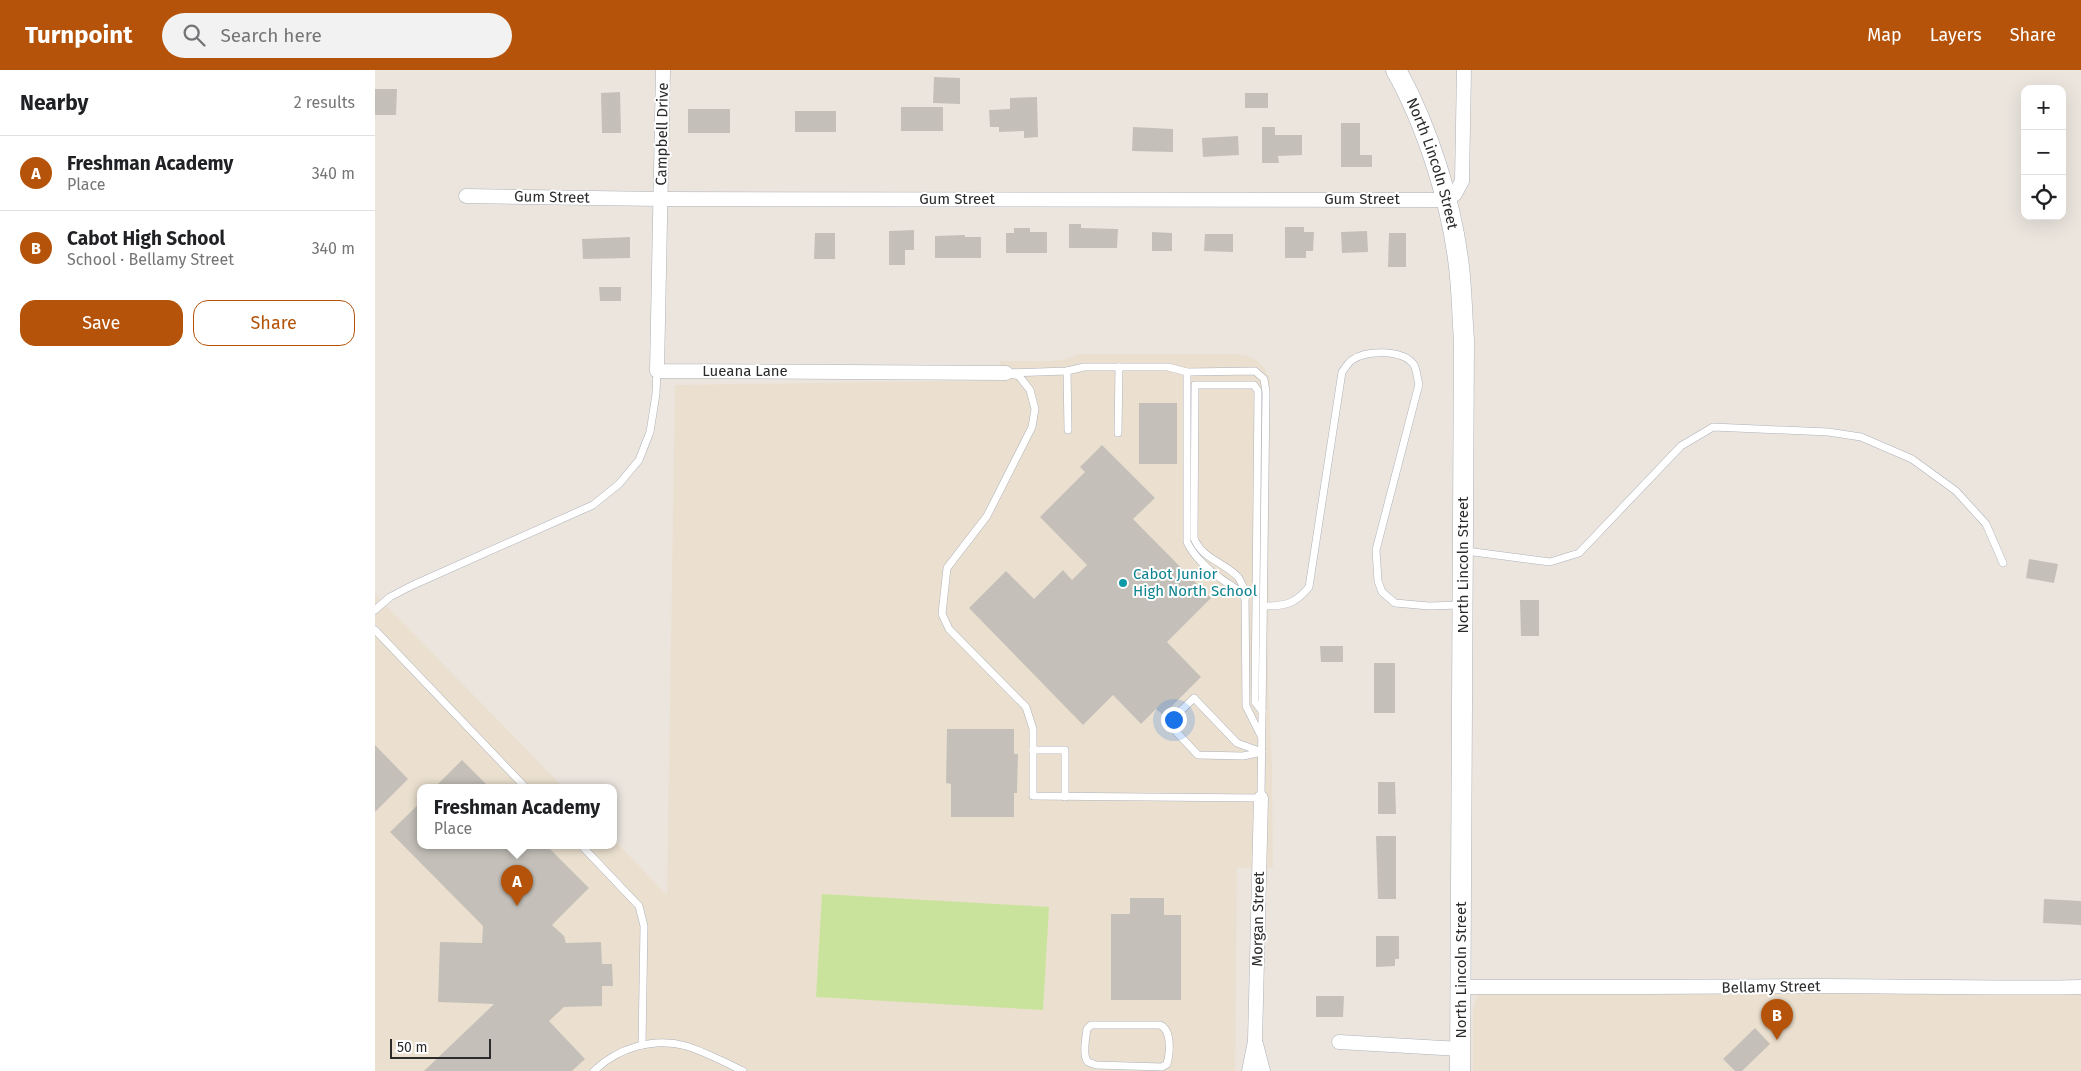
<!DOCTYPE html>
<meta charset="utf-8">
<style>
body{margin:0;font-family:"Fira Sans",sans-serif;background:#f2f2f2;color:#202124}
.controls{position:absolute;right:15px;top:15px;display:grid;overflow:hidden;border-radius:10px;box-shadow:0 5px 20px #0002}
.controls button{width:45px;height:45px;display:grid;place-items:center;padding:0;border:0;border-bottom:1px solid #e0e0e0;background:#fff;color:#202124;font:25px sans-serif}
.scale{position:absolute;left:15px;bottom:12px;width:101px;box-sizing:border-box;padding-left:5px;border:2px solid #2b2b2b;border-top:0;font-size:14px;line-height:18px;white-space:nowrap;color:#2b2b2b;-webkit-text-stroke:4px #fff;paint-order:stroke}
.you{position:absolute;left:798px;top:649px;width:18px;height:18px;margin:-12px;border:4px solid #fff;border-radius:50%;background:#1a73e8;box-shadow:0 0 0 8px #1a73e833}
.badge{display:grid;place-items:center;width:32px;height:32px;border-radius:50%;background:#b45309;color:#fff;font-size:16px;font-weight:700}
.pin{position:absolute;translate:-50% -41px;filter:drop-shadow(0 1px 2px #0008)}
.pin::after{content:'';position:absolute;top:26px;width:18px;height:15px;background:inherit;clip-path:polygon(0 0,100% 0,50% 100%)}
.popup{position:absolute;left:42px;top:714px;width:200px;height:65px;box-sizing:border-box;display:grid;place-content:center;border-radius:10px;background:#fff;filter:drop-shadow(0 1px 4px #0005);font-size:16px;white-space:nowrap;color:#757577}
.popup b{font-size:19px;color:#202124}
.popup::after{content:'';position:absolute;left:50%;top:100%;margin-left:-10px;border:10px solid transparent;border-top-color:#fff}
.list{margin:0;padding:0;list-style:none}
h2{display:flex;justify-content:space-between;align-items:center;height:65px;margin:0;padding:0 20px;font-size:21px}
h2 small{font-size:16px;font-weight:400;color:#757577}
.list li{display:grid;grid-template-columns:32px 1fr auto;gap:15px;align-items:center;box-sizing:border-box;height:75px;padding:0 20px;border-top:1px solid #e0e0e0}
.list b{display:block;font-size:19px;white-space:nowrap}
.list p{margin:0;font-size:16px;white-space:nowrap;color:#757577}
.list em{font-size:16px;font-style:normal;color:#757577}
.actions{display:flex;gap:10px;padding:15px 20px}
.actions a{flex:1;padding:11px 0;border:1px solid #b45309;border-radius:15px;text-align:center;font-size:18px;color:#b45309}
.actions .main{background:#b45309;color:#fff}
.icon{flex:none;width:28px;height:28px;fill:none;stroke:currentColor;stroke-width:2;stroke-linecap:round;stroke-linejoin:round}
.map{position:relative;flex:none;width:1706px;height:1001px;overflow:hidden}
header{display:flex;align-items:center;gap:30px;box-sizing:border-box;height:70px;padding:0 25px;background:#b45309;color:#fff}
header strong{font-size:24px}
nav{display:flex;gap:28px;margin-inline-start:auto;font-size:18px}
.search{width:350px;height:45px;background:#f2f2f2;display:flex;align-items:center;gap:12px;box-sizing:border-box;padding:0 18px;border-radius:28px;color:#757577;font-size:19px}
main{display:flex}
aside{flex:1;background:#fff}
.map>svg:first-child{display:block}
.education{fill:#ebe0cf}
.pitch{fill:#cae39c}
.building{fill:#c4c0b9}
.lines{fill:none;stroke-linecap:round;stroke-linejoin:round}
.lane-casing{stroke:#aeb1ba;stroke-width:8}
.street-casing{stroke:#aeb1ba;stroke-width:15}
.secondary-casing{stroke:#aeb1ba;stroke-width:21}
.lane{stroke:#fff;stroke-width:7}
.street{stroke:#fff;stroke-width:14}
.secondary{stroke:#fff;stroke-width:20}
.culture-dot{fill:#0f9aa8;stroke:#fff;stroke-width:2}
.labels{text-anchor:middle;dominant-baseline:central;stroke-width:4;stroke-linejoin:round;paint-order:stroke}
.street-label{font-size:15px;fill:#2b2b2b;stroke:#fff}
.culture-label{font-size:15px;fill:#0d838f;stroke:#fff;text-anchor:start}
</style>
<header>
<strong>Turnpoint</strong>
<div class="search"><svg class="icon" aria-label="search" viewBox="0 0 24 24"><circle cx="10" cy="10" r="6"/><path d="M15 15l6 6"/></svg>Search here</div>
<nav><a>Map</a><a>Layers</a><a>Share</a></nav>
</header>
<main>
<aside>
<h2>Nearby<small>2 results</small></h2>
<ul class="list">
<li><span class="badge">A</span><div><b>Freshman Academy</b><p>Place</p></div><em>340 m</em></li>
<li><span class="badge">B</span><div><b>Cabot High School</b><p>School · Bellamy Street</p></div><em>340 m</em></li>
</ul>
<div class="actions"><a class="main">Save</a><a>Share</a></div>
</aside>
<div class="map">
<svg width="1706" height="1001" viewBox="0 0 1706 1001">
<rect width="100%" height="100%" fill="#ebe5de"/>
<g class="education">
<polygon points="705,284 862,284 873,286 883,291 890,299 895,309 893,610 897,696 898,798 862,798 860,1001 0,1001 0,524 188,717 46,717 46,775 238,775 238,769 292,825 300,315 625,310 625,291 677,291 688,290"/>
<polygon points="1706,921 1706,1001 1098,1001 1098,939 1102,927 1106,922"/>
</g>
<polygon class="pitch" points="447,824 674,837 668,940 441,927"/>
<g class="building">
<polygon points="559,7 585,8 585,34 558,33"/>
<polygon points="0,19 22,19 21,45 0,45"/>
<polygon points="245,22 246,63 227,63 226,23"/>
<rect x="870" y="23" width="23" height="15"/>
<polygon points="662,27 663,67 649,68 649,61 624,62 624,57 615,57 614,40 635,39 635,28"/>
<rect x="526" y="37" width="42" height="24"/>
<rect x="313" y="39" width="42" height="24"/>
<rect x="420" y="41" width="41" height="21"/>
<polygon points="966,53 985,53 985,85 997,85 997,97 966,97"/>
<polygon points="758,57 798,59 798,82 757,81"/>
<polygon points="887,57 900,57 900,65 927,65 927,85 903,86 904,93 887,93"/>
<polygon points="863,66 864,85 828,87 827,68"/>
<polygon points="694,154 706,154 706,158 743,159 742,178 694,178"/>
<polygon points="910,157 929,157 929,162 939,162 938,181 931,181 931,188 910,188"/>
<polygon points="639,158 655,158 655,162 672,162 672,183 631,183 631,163 639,163"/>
<polygon points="539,160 539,180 530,180 530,195 514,195 514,161"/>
<polygon points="992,161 993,182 967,183 966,162"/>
<polygon points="777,162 797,163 797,181 777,181"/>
<polygon points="440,163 460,163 460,189 439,189"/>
<polygon points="1014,163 1031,163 1031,197 1013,197"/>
<polygon points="830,164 858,164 858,182 829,181"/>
<polygon points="590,165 590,167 606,167 606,188 560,188 560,166"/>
<polygon points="255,167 255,188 208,189 207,169"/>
<polygon points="224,217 246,217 246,231 225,231"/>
<rect x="764" y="333" width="38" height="61"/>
<polygon points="727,375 780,428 758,449 836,528 792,572 826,607 788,645 781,639 766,654 738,625 708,655 594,538 631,501 659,529 688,500 697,510 712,495 665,447 710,402 705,397"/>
<polygon points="1654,489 1683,494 1679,513 1651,508"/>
<polygon points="1145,530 1164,530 1164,566 1146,566"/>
<polygon points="945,576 968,576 968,592 946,592"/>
<rect x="999" y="593" width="21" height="50"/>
<polygon points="572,659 639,659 639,684 643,684 642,723 639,723 639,747 576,747 576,714 571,713"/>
<polygon points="0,675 33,709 0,742"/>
<polygon points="87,690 114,717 60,717"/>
<polygon points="1003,712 1020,712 1021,744 1003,744"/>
<polygon points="46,732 46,775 171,775 214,818 177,855 189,866 191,873 226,872 227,894 237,894 238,916 227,916 227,936 189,937 174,951 210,989 197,1001 49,1001 119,934 63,932 65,872 107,873 108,856 15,762"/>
<polygon points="1001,766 1021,766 1021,829 1003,829"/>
<polygon points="755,828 789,828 789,845 806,845 806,930 736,930 736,844 755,844"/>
<polygon points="1669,829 1706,831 1706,855 1668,853"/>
<polygon points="1001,866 1024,866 1024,889 1020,889 1020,896 1001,897"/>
<polygon points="941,926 969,926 968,947 941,947"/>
<polygon points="1380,958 1395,974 1367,1001 1360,1001 1348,989"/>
</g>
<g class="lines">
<g class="lane-casing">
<g id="lane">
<polygon points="709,297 793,297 812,302 880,301 889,309 891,322 886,728 658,726 658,659 651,637 574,559 567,544 572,498 612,446 657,357 660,339 655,320 644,306 631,303 692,301"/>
<polyline points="692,301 693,360"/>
<path d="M812 302V472C818 485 832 499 845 508 854 515 863 518 870 528"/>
<polyline points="743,363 744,297"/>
<polyline points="1091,481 1175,492 1204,483 1306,376 1338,357 1453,362 1486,367 1537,389 1581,421 1611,454 1628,493"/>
<path d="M889 536C911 536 920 534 934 517L967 302C970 298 973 293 977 290 991 280 1028 279 1039 295 1042 300 1042 309 1044 314L1001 480 1003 511 1007 522 1020 533 1054 536 1085 535"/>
<polyline points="0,540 15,527 36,516 218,435 244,414 264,390 275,362 281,324 282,301"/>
<polyline points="0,560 150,717"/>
<polygon points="819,628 862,673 887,682 868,686 823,685 793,653"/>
<path d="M886 666 871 636 870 521C868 517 866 511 863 507 849 492 827 489 819 468L820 315H879L883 321 880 632 887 641"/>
<polyline points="658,680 690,680 690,727"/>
<polyline points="206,775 264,836 269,856 267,975"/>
<path d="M716 955H785C797 960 795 983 792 994L787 997 721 995C720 995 714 992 713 992 707 986 711 966 712 959Z"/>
<path d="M219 1001C242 978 279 967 311 976 331 982 349 992 368 1001"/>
</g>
</g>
<g class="street-casing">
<g id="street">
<polyline points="288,0 282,301 631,303"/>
<polyline points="91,126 286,129 1072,130 1080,124 1087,111 1089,0"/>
<path d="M1086 917C1206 917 1325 917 1445 916 1532 916 1619 919 1706 917"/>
<polyline points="964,972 1085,979"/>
<polyline points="881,974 888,1001"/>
<polyline points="874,1001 880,971 886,728"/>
</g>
</g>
<g class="secondary-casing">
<g id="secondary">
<path id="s1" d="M1021 0C1052 55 1077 134 1084 197 1087 221 1087 246 1089 270L1085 1001"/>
</g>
</g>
<use href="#lane" class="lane"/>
<use href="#street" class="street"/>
<use href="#secondary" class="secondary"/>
</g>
<circle class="culture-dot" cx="748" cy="513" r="5"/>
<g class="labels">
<g class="street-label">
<text transform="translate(287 64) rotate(-89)">Campbell Drive</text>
<text stroke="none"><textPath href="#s1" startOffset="101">North Lincoln Street</textPath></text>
<text transform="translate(177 127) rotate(1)">Gum Street</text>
<text x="582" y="129">Gum Street</text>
<text x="987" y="129">Gum Street</text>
<text x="370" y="301">Lueana Lane</text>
<text transform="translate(1088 495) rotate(-90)">North Lincoln Street</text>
<text transform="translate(883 849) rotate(-89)">Morgan Street</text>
<text transform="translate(1086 900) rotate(-90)">North Lincoln Street</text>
<text transform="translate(1396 917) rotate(-1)">Bellamy Street</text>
</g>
<g class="culture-label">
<text x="758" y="504">Cabot Junior<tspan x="758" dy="17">High North School</tspan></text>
</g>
</g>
</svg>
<div class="controls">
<button>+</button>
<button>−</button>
<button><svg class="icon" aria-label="locate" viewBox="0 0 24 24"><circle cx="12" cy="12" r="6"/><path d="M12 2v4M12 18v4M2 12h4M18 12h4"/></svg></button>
</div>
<div class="scale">50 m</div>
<div class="you"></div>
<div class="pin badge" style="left:142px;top:836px">A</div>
<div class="popup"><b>Freshman Academy</b>Place</div>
<div class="pin badge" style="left:1402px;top:970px">B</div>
</div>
</main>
